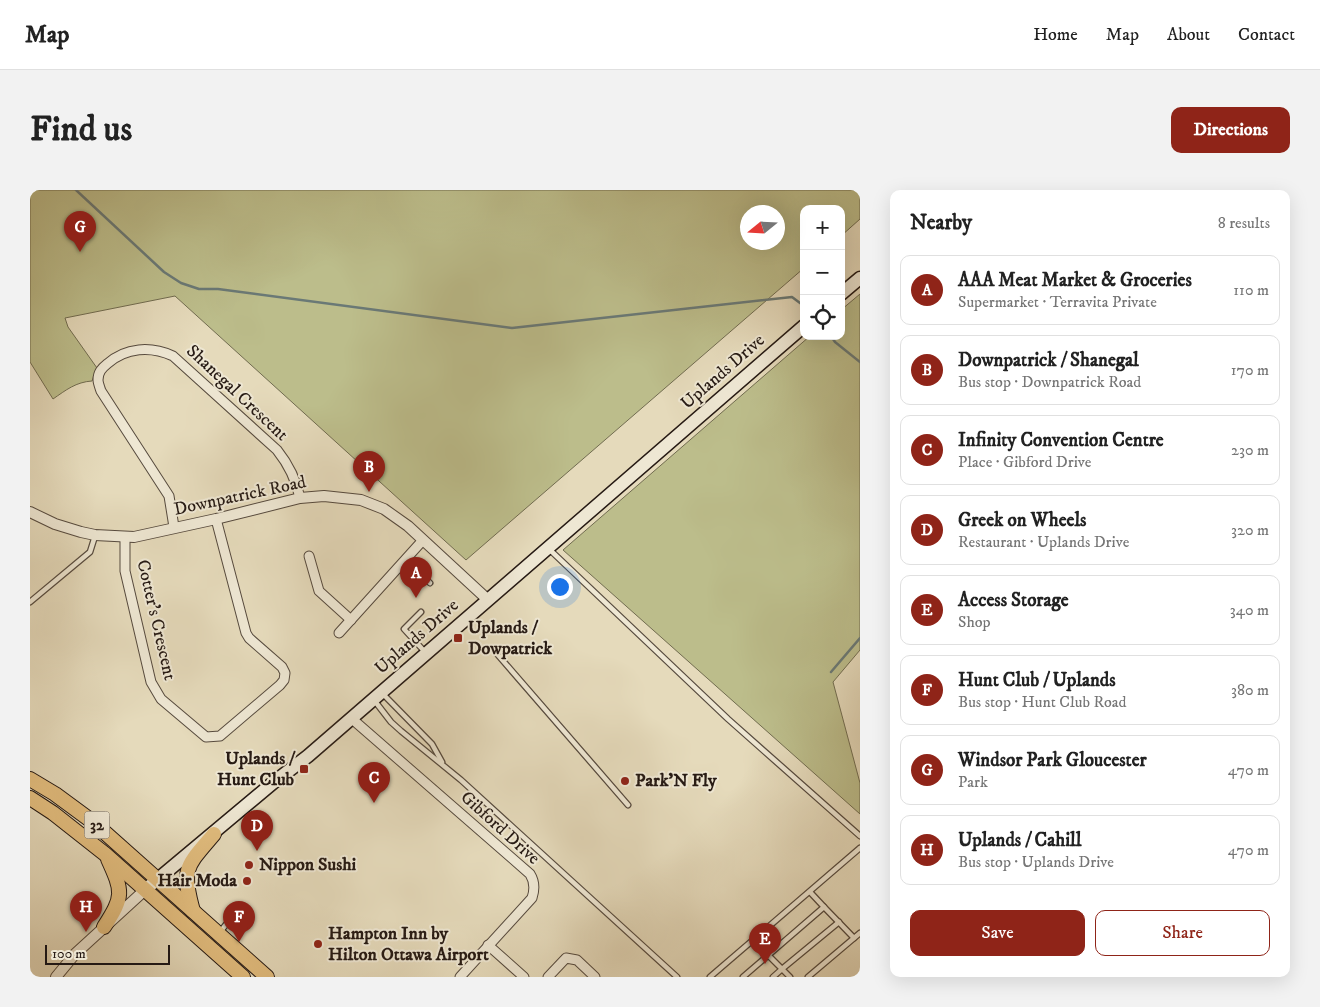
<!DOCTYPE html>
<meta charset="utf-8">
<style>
body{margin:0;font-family:"IM FELL DW Pica",serif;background:#f2f2f2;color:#222}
.controls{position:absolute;right:15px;top:15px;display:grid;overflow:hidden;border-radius:10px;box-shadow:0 5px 20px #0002}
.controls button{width:45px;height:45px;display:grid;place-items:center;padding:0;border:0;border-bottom:1px solid #e0e0e0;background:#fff;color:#222;font:25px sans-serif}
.compass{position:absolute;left:710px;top:15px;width:45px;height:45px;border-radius:50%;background:#fff;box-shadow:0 5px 20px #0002;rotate:252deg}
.scale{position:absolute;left:15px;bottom:12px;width:125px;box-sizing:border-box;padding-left:5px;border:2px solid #261a14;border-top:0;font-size:14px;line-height:18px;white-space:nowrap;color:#261a14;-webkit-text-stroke:4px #eee7d3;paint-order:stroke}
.you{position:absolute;left:529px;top:396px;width:18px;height:18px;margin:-12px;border:4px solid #fff;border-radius:50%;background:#1a73e8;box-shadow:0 0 0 8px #1a73e833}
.badge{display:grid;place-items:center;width:32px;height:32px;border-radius:50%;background:#8f2418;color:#fff;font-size:16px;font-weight:700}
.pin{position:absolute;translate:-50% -41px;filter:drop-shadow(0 1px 2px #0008)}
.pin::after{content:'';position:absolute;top:26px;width:18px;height:15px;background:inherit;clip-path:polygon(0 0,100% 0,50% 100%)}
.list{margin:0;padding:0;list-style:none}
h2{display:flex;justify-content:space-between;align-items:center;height:65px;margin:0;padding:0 20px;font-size:21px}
h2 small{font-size:16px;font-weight:400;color:#767676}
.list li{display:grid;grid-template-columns:32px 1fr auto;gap:15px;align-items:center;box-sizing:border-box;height:70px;margin:0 10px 10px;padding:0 10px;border:1px solid #e0e0e0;border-radius:10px}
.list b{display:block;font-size:19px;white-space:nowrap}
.list p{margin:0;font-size:16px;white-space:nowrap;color:#767676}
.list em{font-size:16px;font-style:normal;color:#767676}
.actions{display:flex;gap:10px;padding:15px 20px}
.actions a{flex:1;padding:11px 0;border:1px solid #8f2418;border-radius:10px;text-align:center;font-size:18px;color:#8f2418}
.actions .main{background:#8f2418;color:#fff}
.icon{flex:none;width:28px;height:28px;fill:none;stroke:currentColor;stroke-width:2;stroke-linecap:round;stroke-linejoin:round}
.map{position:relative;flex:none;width:830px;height:787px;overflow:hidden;border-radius:10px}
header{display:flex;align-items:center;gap:30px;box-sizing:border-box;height:70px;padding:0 25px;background:#fff;border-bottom:1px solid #e0e0e0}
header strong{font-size:24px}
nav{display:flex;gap:28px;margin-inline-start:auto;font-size:18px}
.intro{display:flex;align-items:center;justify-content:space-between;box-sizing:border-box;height:120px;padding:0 30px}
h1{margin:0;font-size:35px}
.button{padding:12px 22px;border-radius:10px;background:#8f2418;color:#fff;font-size:18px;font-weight:700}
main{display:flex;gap:30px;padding:0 30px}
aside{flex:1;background:#fff;border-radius:10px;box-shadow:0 5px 20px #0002}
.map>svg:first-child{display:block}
.green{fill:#bcbd8b;stroke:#716c50;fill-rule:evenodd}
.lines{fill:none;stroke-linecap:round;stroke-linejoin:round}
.stream{stroke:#6a7976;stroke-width:2.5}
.service-casing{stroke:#564a3e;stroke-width:7}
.minor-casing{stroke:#564a3e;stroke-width:11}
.tertiary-casing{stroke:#564a3e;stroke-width:12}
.secondary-casing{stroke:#261a14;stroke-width:15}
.primary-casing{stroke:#261a14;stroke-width:16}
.service{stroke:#eee7d3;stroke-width:4.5}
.minor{stroke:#eee7d3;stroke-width:9}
.tertiary{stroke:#eee7d3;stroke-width:10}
.secondary{stroke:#eee7d3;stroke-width:12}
.primary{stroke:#e2bd7e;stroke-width:14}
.poi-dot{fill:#8f2418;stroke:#eee7d3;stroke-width:2}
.labels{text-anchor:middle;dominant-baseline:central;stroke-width:4;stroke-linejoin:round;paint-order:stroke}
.shield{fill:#eee7d3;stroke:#62584d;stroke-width:1}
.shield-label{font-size:16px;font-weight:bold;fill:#261a14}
.street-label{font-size:18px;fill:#261a14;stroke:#eee7d3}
.poi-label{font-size:18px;font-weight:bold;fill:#261a14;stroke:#eee7d3;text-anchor:start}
</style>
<header>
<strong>Map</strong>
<nav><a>Home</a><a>Map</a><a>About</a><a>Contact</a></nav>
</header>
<div class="intro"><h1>Find us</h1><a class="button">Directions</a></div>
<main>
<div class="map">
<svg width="830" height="787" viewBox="0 0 830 787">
<rect width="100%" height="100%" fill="#e5dabb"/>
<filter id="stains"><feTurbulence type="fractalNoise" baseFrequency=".004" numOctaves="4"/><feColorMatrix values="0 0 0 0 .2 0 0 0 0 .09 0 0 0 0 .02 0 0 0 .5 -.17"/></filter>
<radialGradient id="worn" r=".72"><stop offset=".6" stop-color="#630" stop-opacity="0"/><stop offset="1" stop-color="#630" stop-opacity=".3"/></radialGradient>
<g class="green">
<path d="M0 0H830V29L811 46V19H774V78L436 370 145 106 35 128 38 137 67 178 62 191C46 192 36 200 23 209L0 172ZM718 22H748V52H718Z"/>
<polygon points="830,104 830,460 803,492 830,593 830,624 533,360 780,146 811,146 811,120"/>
</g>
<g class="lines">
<g class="stream">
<polyline points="46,0 134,82 151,93 169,99 188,99 482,138 762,107 774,116"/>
<polyline points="801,146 805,152 830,172"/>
<polyline points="801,482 830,448"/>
</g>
<g class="service-casing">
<g id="service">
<polyline points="519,359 698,529 830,646"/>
<polyline points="375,370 400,393"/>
<polyline points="0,412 60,362 65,346"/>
<polyline points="391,422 374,439 395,462"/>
<polyline points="468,465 598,615"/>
<polyline points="352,503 402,554 412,572"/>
<polyline points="344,510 361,532 371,541 431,590 647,787"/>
<polyline points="794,717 824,748"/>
<polyline points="190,742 202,727"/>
<polyline points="724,751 752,779 743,787"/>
<polyline points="680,787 830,658"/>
<polyline points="713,787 794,717 780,702"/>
<polyline points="760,787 752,779 809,732"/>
<polyline points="778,787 830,743"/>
</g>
</g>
<g class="minor-casing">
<g id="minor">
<path d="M144 337 139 306 71 201C70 198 68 193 68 190 68 182 72 178 77 174 96 157 121 156 143 166L247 260C259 275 266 289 270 308"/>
<polyline points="95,347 95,381 121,492 131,509 176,547 190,546 250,495 254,490 255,483 252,477 219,448 216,443 186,329"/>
<polyline points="279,366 289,401 321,430"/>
<polyline points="309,443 393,350"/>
<path d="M321 528 500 684C505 692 505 699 502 708L430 787"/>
<polyline points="458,755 494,787"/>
<polyline points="518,787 536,768 547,770 565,787"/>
</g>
</g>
<g class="tertiary-casing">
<g id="tertiary">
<polyline points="0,322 25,334 51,342 65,345 104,347 186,329 270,308 294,306 331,310 354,319 378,336 457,409"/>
<polyline points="26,787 45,764 116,699"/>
</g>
</g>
<g class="secondary-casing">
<g id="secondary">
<polyline points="811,104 830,88"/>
<polyline points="116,699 244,592 278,566 774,136"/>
</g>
</g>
<g class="primary-casing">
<g id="primary">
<polyline points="0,589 25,604 63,632 237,787"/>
<polyline points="0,608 23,623 75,664 213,787"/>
<path d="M163 721C151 678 156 677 184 644"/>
<path d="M74 737C94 706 93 702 78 669"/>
</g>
</g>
<use href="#service" class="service"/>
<use href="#minor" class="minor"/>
<use href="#tertiary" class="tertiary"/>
<use href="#secondary" class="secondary"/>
<use href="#primary" class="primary"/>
</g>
<g class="poi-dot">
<rect x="423" y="443" width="10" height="10" rx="2.5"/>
<rect x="269" y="574" width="10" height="10" rx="2.5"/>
<circle cx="595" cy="591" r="5"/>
<circle cx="219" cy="675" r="5"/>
<circle cx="217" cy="691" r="5"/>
<circle cx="288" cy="754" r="5"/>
</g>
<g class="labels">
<rect class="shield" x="54.5" y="621.5" width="25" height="27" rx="4"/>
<g class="shield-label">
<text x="67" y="635">32</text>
</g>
<g class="street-label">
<text transform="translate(693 182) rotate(-41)">Uplands Drive</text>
<text transform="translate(207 203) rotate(43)">Shanegal Crescent</text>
<text transform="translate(210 306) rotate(-12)">Downpatrick Road</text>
<text transform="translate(126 430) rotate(77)">Cotter's Crescent</text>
<text transform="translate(387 447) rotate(-41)">Uplands Drive</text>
<text transform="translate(470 638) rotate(42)">Gibford Drive</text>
</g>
<g class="poi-label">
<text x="438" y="438">Uplands /<tspan x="438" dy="21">Dowpatrick</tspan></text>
<text x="264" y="569" text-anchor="end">Uplands /<tspan x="264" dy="21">Hunt Club</tspan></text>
<text x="605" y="591">Park'N Fly</text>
<text x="229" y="675">Nippon Sushi</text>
<text x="207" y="691" text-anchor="end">Hair Moda</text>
<text x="298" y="744">Hampton Inn by<tspan x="298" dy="21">Hilton Ottawa Airport</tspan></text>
</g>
</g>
<rect width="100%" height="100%" filter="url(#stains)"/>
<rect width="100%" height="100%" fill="url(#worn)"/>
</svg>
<div class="controls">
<button>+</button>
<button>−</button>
<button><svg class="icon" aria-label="locate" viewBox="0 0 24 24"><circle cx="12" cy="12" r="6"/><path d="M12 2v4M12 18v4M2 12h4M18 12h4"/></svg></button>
</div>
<svg class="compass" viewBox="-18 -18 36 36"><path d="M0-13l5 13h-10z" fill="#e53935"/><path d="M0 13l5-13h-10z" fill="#767676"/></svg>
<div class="scale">100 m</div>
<div class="you"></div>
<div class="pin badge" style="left:386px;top:408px">A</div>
<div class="pin badge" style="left:339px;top:302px">B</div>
<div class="pin badge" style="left:344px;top:613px">C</div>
<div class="pin badge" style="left:227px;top:661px">D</div>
<div class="pin badge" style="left:735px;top:774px">E</div>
<div class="pin badge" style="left:209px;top:752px">F</div>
<div class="pin badge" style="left:50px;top:62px">G</div>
<div class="pin badge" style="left:56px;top:742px">H</div>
</div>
<aside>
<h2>Nearby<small>8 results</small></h2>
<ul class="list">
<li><span class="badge">A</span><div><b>AAA Meat Market &amp; Groceries</b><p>Supermarket · Terravita Private</p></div><em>110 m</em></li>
<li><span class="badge">B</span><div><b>Downpatrick / Shanegal</b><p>Bus stop · Downpatrick Road</p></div><em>170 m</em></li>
<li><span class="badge">C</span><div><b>Infinity Convention Centre</b><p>Place · Gibford Drive</p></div><em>230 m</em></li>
<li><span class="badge">D</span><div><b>Greek on Wheels</b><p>Restaurant · Uplands Drive</p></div><em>320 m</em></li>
<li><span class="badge">E</span><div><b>Access Storage</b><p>Shop</p></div><em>340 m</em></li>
<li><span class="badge">F</span><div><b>Hunt Club / Uplands</b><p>Bus stop · Hunt Club Road</p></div><em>380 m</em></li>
<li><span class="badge">G</span><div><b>Windsor Park Gloucester</b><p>Park</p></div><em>470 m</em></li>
<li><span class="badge">H</span><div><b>Uplands / Cahill</b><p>Bus stop · Uplands Drive</p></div><em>470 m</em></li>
</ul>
<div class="actions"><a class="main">Save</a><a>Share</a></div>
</aside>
</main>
